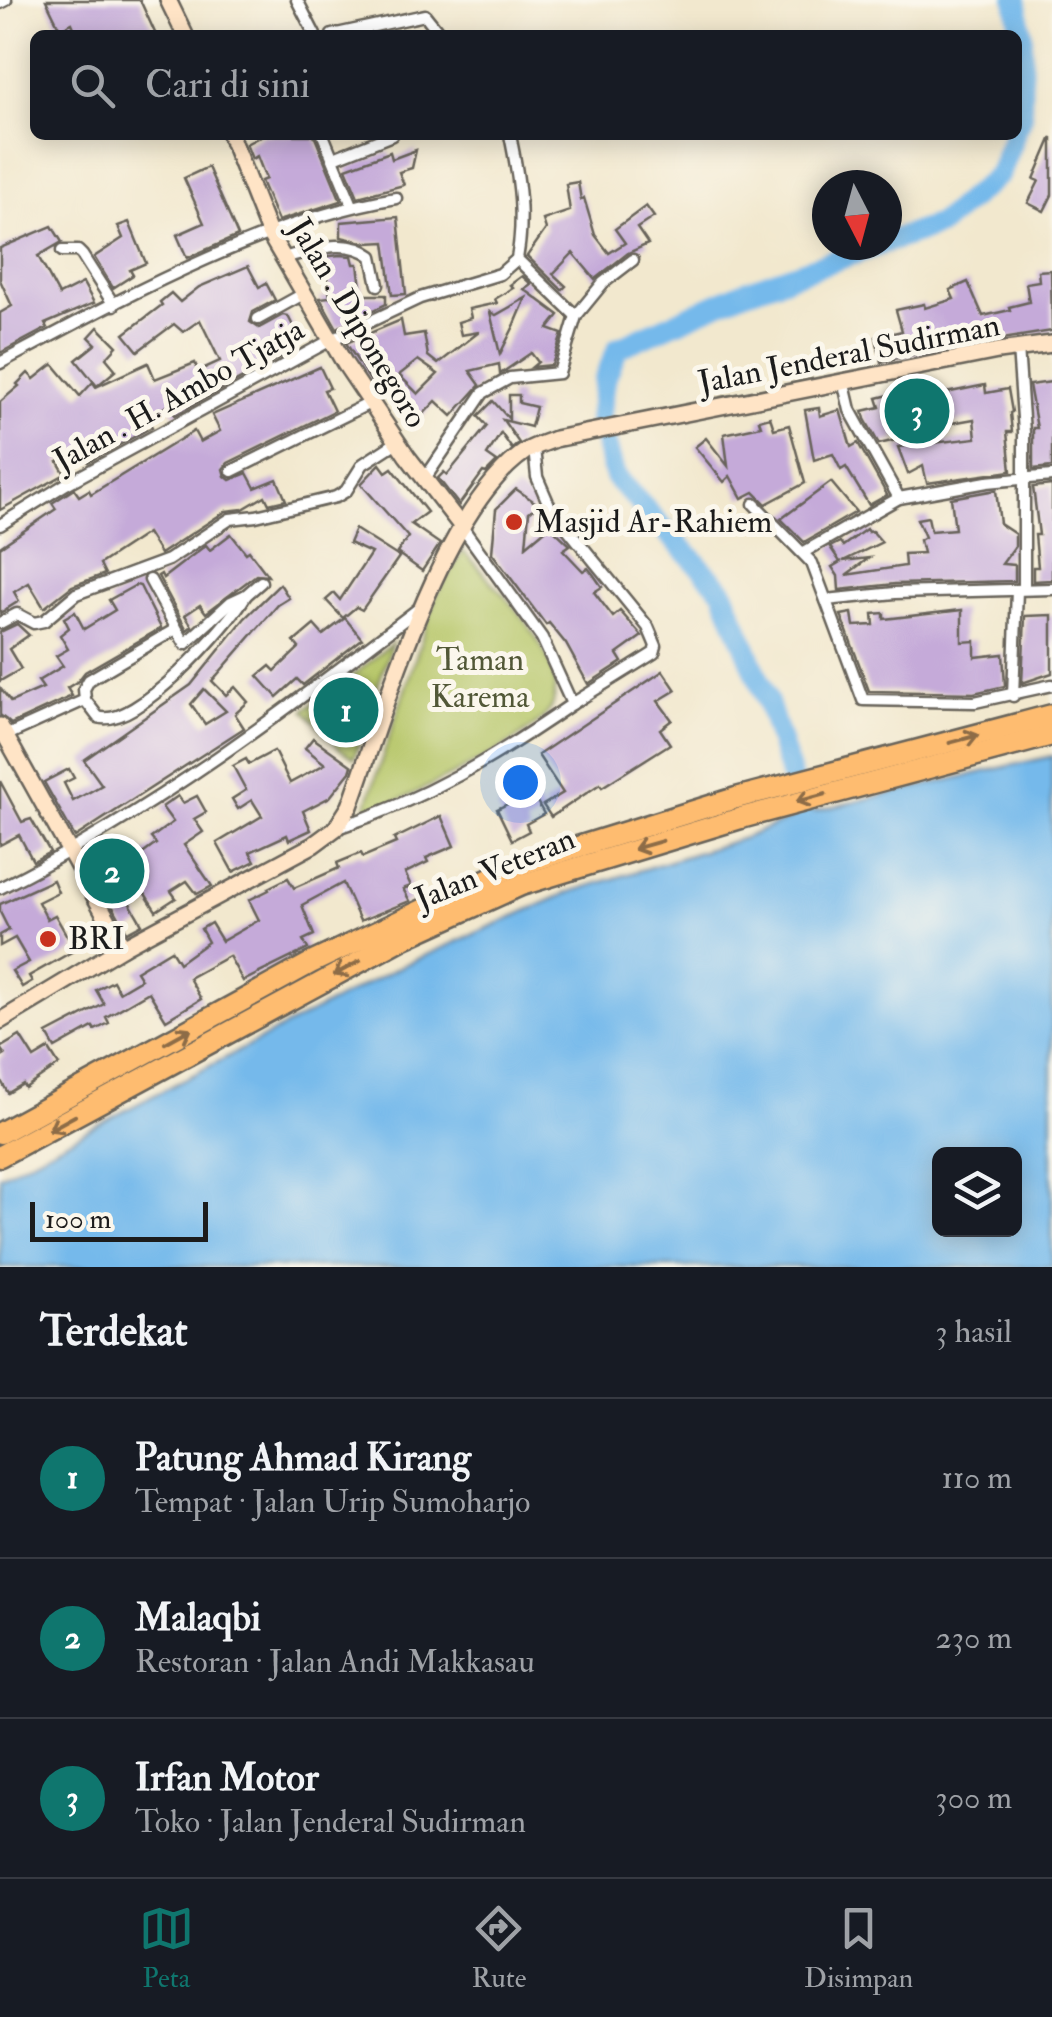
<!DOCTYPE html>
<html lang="id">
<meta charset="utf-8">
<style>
body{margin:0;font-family:"IM FELL Double Pica",serif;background:#242831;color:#f1f3f6}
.controls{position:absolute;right:30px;bottom:30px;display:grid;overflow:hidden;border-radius:15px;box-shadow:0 5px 25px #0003}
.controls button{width:90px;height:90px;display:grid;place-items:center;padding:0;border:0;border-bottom:2px solid #363941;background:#171b24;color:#f1f3f6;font:50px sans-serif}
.compass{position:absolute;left:812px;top:170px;width:90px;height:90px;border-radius:50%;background:#171b24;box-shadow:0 5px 25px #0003;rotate:174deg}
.scale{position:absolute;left:30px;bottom:25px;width:178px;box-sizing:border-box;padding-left:10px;border:5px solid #1c1c1c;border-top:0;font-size:28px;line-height:35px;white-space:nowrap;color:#1c1c1c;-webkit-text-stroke:8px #fbf7ec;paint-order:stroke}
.you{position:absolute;left:520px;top:782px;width:35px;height:35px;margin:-25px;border:8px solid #fff;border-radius:50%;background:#1a73e8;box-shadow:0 0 0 15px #1a73e833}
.badge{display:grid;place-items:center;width:65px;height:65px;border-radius:50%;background:#0f766e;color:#fff;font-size:32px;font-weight:700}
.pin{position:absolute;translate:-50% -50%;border:5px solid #fff;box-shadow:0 2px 10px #0006}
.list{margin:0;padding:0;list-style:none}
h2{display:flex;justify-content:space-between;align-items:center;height:130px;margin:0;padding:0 40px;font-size:42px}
h2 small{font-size:32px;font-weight:400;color:#9ea1a6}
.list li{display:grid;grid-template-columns:65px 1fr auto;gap:30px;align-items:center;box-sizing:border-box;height:160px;padding:0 40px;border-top:2px solid #363941}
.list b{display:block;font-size:38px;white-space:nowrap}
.list p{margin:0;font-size:32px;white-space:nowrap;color:#9ea1a6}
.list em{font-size:32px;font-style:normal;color:#9ea1a6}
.icon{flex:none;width:55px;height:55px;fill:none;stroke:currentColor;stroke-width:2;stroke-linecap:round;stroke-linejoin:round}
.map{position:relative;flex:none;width:1052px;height:1267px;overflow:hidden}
.search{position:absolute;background:#171b24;box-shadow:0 5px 25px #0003;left:30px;right:30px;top:30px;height:110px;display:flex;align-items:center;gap:25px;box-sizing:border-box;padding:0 35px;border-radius:15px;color:#9ea1a6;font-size:38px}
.sheet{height:610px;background:#171b24}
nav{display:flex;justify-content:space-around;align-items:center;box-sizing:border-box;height:140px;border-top:2px solid #363941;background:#171b24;font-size:28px;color:#9ea1a6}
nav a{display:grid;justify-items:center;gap:5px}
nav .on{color:#0f766e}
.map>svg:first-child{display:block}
.green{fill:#b6c668;stroke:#697142;stroke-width:2.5}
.water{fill:#74b9eb;stroke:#486a84;stroke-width:2.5;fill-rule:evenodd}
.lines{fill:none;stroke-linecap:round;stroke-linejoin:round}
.river{stroke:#74b9eb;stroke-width:22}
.building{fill:#c5aad9;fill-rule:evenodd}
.street-casing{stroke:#67635a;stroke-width:15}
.secondary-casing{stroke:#67635a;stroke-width:20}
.highway-casing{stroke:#67635a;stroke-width:25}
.street{stroke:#fff;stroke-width:10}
.secondary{stroke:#ffe4c6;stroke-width:15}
.highway{stroke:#febc70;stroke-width:20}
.oneway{stroke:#8d6c46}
.poi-dot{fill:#c8321e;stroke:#fbf7ec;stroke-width:4}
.labels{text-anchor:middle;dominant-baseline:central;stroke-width:10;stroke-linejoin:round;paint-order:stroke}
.street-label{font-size:32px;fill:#1c1c1c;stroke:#fbf7ec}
.poi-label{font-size:32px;fill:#1c1c1c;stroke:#fbf7ec;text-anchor:start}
.park-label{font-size:32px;fill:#525837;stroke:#fbf7ec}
</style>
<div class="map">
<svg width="1052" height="1267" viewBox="0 0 1052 1267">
<rect width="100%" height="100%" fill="#fbf7ec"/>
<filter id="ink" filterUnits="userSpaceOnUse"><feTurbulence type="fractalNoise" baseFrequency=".01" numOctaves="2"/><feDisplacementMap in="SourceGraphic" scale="20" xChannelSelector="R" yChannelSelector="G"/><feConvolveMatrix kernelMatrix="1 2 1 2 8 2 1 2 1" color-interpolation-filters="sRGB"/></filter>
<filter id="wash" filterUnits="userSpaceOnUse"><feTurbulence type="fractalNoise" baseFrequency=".0048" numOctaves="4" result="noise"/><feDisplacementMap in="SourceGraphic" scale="40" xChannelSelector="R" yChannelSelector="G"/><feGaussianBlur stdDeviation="2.25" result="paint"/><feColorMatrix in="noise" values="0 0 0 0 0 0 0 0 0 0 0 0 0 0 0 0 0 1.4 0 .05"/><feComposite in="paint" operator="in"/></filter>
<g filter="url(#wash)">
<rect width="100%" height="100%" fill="#f2e8ce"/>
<g class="green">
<path d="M463 551C492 583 530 619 548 659 554 671 557 691 553 704 540 739 408 796 371 813L366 807 436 596Z"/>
<polygon points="392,643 354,758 340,749 304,710 350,678"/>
</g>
<path class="water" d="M1052 756V1267H0V1176L397 968 567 893 744 838 802 814ZM940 1154H1014V1230H940Z"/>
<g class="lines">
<g class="river">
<polyline points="1016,0 1022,35 1021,116 1017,126"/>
<polyline points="887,242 939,225 999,174 1014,135"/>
<polyline points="802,814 768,702 723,591 615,477 599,420 604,381 618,348 743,292 879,245"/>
</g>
</g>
<g id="blocks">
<g class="building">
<polygon points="46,0 140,0 156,35 77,35 72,23 60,29"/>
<polygon points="263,135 314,135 341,201 278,221 261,181 266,179 257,156 252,159 246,144"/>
<polygon points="1052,137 1052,195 1044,211 1028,203 1039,181 1034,179"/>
<polygon points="416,150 412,168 399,172 404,185 358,197 346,168 390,152 392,159"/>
<polygon points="208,167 238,236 187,258 177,235 204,223 184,178"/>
<polygon points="578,182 581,200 584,198 595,235 609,253 625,243 615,229 646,206 654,217 637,228 648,244 628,253 595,279 573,253 553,274 566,286 562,290 527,256 546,229 543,220 570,211 566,184"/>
<polygon points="398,217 406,294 392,295 385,242 367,243 341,237 341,222"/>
<polygon points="129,222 146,263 130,270 133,275 113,288 94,257 123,238 118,226"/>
<polygon points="52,226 62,242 38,256 59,295 83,283 94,303 45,324 47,328 0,353 0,313 12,306 0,280 0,248"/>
<polygon points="340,255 352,256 354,264 358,264 362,295 386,295 386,304 337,328 320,298 330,297 326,267 323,267 321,257"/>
<polygon points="248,266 259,287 266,283 275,300 253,312 250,322 259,328 283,315 288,316 295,330 287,334 294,350 175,415 170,405 146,416 152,427 88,462 81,450 58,462 65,474 0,510 0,402 19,386 17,384 28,373 34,379 53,364 80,396 93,382 96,387 148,363 155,379 195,363 198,371 220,361 200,320 183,332 174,324 138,351 124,334 162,305 160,302 171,293 180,302 199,287"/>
<polygon points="1051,270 1052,331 934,350 881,362 876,337 902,331 896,310 924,304 925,308 954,299 950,290 968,282 983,316 1010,310 1009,307 1029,302 1026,283 1039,281 1038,271"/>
<path d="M522 276 531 284 524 289 559 315 548 329 562 334 552 365 532 367 538 362 531 353 500 374 499 364 470 371 480 385 452 416 436 401 414 424 382 391 379 394 346 343 401 320 404 336 424 333 428 356 438 364 479 332 461 335 458 322 471 318 469 309 497 303 495 299 513 288 510 285ZM526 298 515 324 500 354 490 312 496 315ZM418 360 438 374 418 394 399 375Z"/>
<polygon points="98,327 117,346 106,358 116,370 97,386 76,360 96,344 89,337"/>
<polygon points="320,367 330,388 324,390 334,411 228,463 223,469 225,476 230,480 247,473 255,488 277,479 286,500 269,504 265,496 243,509 226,511 160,554 147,533 100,564 105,574 72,586 44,608 29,583 14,592 19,601 0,613 0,547 56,509 52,503 74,489 79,496 89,490 91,494 194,431 200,442 220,431 212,415"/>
<polygon points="1052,382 1052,467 1033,469 1033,428 1037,428 1029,385"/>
<polygon points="985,385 986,393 1008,389 1012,412 1010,413 1012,432 1007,432 1011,471 927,483 923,466 908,474 898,447 976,438 974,419 895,433 896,440 879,444 865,419 863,411 880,407 877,398 889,395 890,400 929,388 931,396"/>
<polygon points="509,395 519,395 519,403 536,407 531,427 503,420 519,443 512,449 501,433 487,455 497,462 486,473 483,472 459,505 438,478 444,472 447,475 487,426 478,416 493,401 509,419"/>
<polygon points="819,408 820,416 840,410 851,447 858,443 887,495 869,505 846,467 841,470 833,454 814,460 805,410"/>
<polygon points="770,417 774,429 789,425 805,483 766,504 754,492 742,498 730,476 724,482 695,447 706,438 728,466 724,434 761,426 759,420"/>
<polygon points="380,464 386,472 392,468 427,512 411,524 440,544 422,571 397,553 408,537 361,484"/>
<polygon points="831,482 856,512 804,542 781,519"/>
<polygon points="1052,485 1052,580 1033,581 1033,567 1038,567 1035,535 1039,535 1033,487"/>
<polygon points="516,489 539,505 529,512 526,546 550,526 570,545 563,550 583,571 588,568 593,574 602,587 594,592 613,617 620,611 642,636 617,654 622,662 588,684 566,644 549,623 546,625 492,553 496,509"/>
<polygon points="996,490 1000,524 1015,534 1015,546 1002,564 1015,565 1015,581 895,584 839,590 838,576 832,567 842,561 840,562 830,547 840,542 843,546 866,529 868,532 872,531 882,542 843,561 869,558 846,575 905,566 904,554 923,553 920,540 925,537 917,519 928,517 931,531 955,529 951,498"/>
<polygon points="355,529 399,557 362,610 356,607 343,618 326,600 334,593 340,600 371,553 349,543"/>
<polygon points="231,534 246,553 249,551 268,576 256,575 206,613 200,605 185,615 192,626 187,630 158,576 161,574 163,578 206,545 210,550"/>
<path d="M280 584 289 598 278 605 212 681 226 695 235 687 248 702 235 714 244 728 75 837 44 782 69 769 74 778 64 783 73 801 102 785 84 760 191 685 245 618ZM204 689 226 711 205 724 191 704Z"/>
<polygon points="136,585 140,586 161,628 85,672 78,681 67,688 72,696 11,724 0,715 0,688 11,702 43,688 38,681 63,666 56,656 68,649 60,635 69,628 64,618 75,612 84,629 115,610 109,600"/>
<polygon points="962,610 962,642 975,641 975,657 1003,654 1005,686 974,693 869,691 841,615 852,613 854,626 874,625 873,614 884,613 884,619"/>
<polygon points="1052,615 1052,673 1022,683 1025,616"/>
<polygon points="345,618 362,639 303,685 297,679 277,697 258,676 270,666 275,671 299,648 294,642 314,625 323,635"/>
<polygon points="17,624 29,635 9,649 21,669 0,681 0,632"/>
<polygon points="663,671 676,690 658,701 672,720 660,729 670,744 602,787 600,784 551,817 543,805 563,793 538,755"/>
<polygon points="313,738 352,766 350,772 330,797 303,811 311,830 289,840 287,835 250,852 255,861 233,872 217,843 262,816 252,800 238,809 232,799 246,790 233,766 246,759 249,764 274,751 290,783 325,764 305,748"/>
<polygon points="519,770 544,814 526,824 529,831 512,840 497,809 522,797 510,776"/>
<polygon points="0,781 22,822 31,819 50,852 33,861 19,835 0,845"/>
<polygon points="178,796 183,803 197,796 206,812 194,819 203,832 184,845 212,886 197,894 187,881 171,891 176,898 156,911 144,892 129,902 142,924 127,932 91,866 115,852 121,862 135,854 137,858 156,844 151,838 173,822 162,807"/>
<polygon points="441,816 454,846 426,858 428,862 405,873 411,886 403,889 410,901 360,921 343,883 302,905 314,935 303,940 308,949 243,981 229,956 189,978 201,999 166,1020 149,992 106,1017 109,1023 95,1030 93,1027 55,1048 47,1034 104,1004 96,990 113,981 119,992 141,979 136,971 171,950 179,963 208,942 201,929 211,923 222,941 259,920 249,900 269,890 268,888 288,878 294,888 339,868 337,863 361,853 363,857 396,843 394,839"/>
<polygon points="53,880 58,892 38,902 47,919 55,915 75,950 29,976 32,981 22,987 12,971 29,962 15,938 0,946 0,935 9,930 0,912 0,904"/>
<polygon points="20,1036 34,1058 49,1049 59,1065 25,1088 23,1084 8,1093 0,1079 0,1058 5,1055 0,1048"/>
</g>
</g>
</g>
<g filter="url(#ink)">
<use href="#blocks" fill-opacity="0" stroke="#67635a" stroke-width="2.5"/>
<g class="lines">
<g class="street-casing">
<g id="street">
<polyline points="297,0 315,35"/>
<polyline points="0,3 6,0"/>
<polyline points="332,35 425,15 441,35"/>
<polyline points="323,135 352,205"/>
<path d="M510 135C519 178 525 215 517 259"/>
<polyline points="334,158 392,135"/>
<polyline points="62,251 78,251 82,255 114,305"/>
<path d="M283 258C312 251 345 236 372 256L378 285"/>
<polyline points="258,319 305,293"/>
<polyline points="1018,348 1024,432 1024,589"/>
<path d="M0 363C119 300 263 220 396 198"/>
<polyline points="843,380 850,410 899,498"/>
<polyline points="534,448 537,477 550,507 648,627 656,646 654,653 572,704"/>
<polyline points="232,471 370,403"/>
<polyline points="424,480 483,393 510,378 559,373 576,316 603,283 633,260"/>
<polyline points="754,504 812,563 863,700 975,702 1052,685"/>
<polyline points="0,525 66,484 331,340 420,298 500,274 517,259 576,316"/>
<polyline points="804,552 899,498 987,482 1052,476"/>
<polyline points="150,580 185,644 231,602 246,595 261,582"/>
<polyline points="826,600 895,593 1052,589"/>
<polyline points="0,623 17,614 34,623 44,621 76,594 168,560 230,519 256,516 336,497 346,491 363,464 397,442"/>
<polyline points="1013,696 1017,590"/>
<polyline points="85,700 84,689 89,680 176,629"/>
<path d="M5 736 85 700 98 717C134 731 228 626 246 595"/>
<path d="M337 828C424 800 497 756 572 704L542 638 462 527"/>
<path d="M0 888C152 812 288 709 422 606"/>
</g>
</g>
<g class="secondary-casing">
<g id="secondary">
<polyline points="168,0 185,35"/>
<polyline points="230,135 269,233 345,364 407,456 462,527"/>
<polyline points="0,726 123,947"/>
<path d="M0 1021 123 947 313 845 336 828 350 806C385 710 441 508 526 451 535 446 545 443 555 439L998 351 1052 344"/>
</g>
</g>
<g class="highway-casing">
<g id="highway">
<polyline points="0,1133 311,963 513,867 736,798 1052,715"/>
<polyline points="0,1156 404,938 521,885 741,818 1052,735"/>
</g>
</g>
<use href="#street" class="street"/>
<use href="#secondary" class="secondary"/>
<use href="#highway" class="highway"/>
</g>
<defs><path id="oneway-shaft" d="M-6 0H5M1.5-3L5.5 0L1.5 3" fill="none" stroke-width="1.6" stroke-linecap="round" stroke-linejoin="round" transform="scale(2.5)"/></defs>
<g class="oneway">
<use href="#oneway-shaft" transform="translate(964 739) rotate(-15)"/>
<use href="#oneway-shaft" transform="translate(811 798) rotate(165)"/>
<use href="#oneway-shaft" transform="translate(648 845) rotate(164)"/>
<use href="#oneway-shaft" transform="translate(347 968) rotate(152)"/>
<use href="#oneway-shaft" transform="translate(178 1036) rotate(-29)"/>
<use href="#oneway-shaft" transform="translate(62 1123) rotate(151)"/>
</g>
</g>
<g class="poi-dot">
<circle cx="514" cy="522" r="10"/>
<circle cx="48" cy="939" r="10"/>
</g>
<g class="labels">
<g class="street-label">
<text transform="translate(358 323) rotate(59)">Jalan . Diponegoro</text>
<text transform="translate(849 354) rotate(-11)">Jalan Jenderal Sudirman</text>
<text transform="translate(179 395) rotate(-29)">Jalan . H. Ambo Tjatja</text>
<text transform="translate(495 869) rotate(-22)">Jalan Veteran</text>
</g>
<g class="poi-label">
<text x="534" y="522">Masjid Ar-Rahiem</text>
<text x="68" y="939">BRI</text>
</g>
<g class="park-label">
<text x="480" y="660">Taman<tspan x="480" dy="37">Karema</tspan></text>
</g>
</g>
</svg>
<div class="controls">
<button><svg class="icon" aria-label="layers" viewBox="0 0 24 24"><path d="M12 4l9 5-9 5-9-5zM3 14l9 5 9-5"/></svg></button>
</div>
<svg class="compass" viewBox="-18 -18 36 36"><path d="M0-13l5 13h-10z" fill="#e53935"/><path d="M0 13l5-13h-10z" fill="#9ea1a6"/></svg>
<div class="scale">100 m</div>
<div class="you"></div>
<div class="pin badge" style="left:346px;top:710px">1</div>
<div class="pin badge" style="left:112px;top:871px">2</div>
<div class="pin badge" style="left:917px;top:411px">3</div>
<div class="search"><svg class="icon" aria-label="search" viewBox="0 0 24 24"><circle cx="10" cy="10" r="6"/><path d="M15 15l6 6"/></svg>Cari di sini</div>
</div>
<section class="sheet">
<h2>Terdekat<small>3 hasil</small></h2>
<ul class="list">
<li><span class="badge">1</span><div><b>Patung Ahmad Kirang</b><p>Tempat · Jalan Urip Sumoharjo</p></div><em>110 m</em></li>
<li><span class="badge">2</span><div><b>Malaqbi</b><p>Restoran · Jalan Andi Makkasau</p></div><em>230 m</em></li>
<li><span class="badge">3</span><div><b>Irfan Motor</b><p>Toko · Jalan Jenderal Sudirman</p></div><em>300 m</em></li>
</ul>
</section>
<nav>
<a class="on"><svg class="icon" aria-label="map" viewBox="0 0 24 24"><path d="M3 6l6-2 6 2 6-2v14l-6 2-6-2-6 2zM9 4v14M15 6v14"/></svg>Peta</a>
<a><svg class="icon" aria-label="directions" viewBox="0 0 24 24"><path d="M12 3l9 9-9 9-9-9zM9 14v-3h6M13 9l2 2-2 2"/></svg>Rute</a>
<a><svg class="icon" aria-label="saved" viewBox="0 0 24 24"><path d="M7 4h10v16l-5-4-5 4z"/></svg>Disimpan</a>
</nav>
